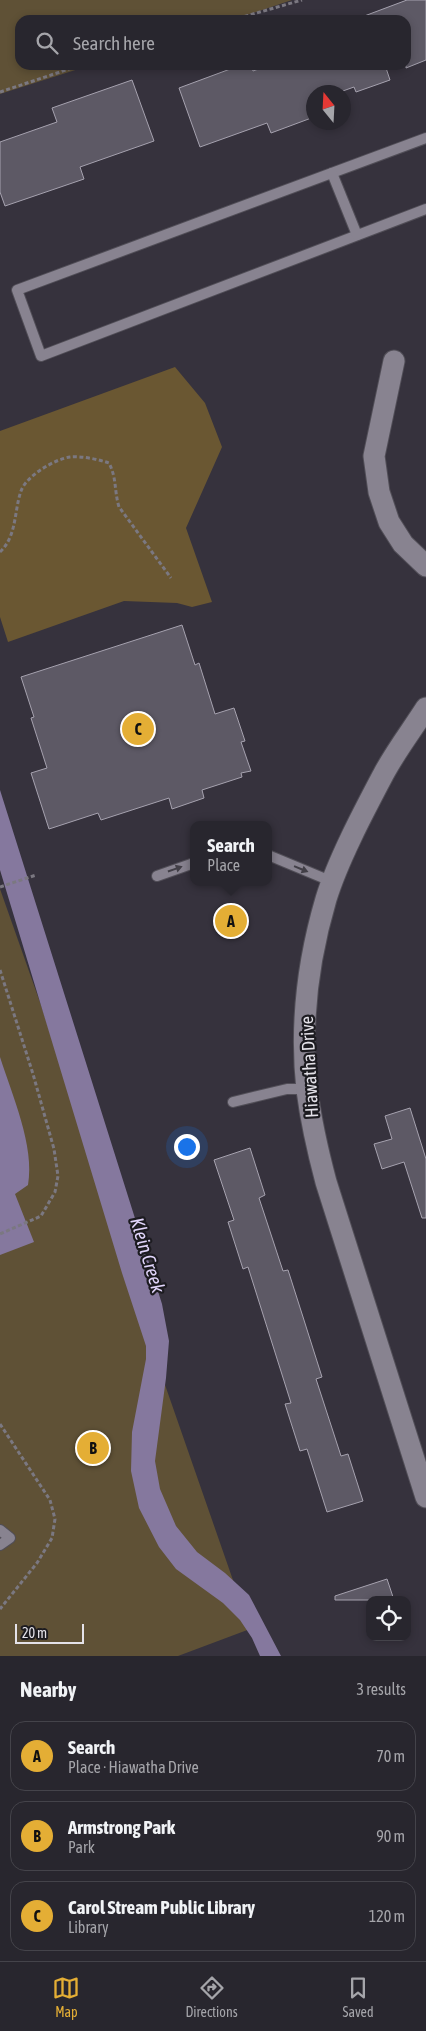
<!DOCTYPE html>
<meta charset="utf-8">
<style>
body{margin:0;font-family:"Asap Condensed",sans-serif;background:#34323a;color:#f1f3f6}
.controls{position:absolute;right:15px;bottom:15px;display:grid;overflow:hidden;border-radius:10px;box-shadow:0 2px 8px #0003}
.controls button{width:45px;height:45px;display:grid;place-items:center;padding:0;border:0;border-bottom:1px solid #44434a;background:#28262e;color:#f1f3f6;font:25px sans-serif}
.compass{position:absolute;left:306px;top:85px;width:45px;height:45px;border-radius:50%;background:#28262e;box-shadow:0 2px 8px #0003;rotate:342deg}
.scale{position:absolute;left:15px;bottom:12px;width:69px;box-sizing:border-box;padding-left:5px;border:2px solid #e4e2e9;border-top:0;font-size:14px;line-height:18px;white-space:nowrap;color:#e4e2e9;-webkit-text-stroke:4px #1c1b20;paint-order:stroke}
.you{position:absolute;left:186px;top:1146px;width:18px;height:18px;margin:-12px;border:4px solid #fff;border-radius:50%;background:#1a73e8;box-shadow:0 0 0 8px #1a73e833}
.badge{display:grid;place-items:center;width:32px;height:32px;border-radius:50%;background:#e4ae35;color:#111;font-size:16px;font-weight:700}
.pin{position:absolute;translate:-50% -50%;border:2px solid #fff;box-shadow:0 1px 5px #0006}
.popup{position:absolute;left:190px;top:821px;width:82px;height:65px;box-sizing:border-box;display:grid;place-content:center;border-radius:10px;background:#28262e;filter:drop-shadow(0 1px 4px #0005);font-size:16px;white-space:nowrap;color:#a5a5aa}
.popup b{font-size:19px;color:#f1f3f6}
.popup::after{content:'';position:absolute;left:50%;top:100%;margin-left:-10px;border:10px solid transparent;border-top-color:#28262e}
.list{margin:0;padding:0;list-style:none}
h2{display:flex;justify-content:space-between;align-items:center;height:65px;margin:0;padding:0 20px;font-size:21px}
h2 small{font-size:16px;font-weight:400;color:#a5a5aa}
.list li{display:grid;grid-template-columns:32px 1fr auto;gap:15px;align-items:center;box-sizing:border-box;height:70px;margin:0 10px 10px;padding:0 10px;border:1px solid #44434a;border-radius:15px}
.list b{display:block;font-size:19px;white-space:nowrap}
.list p{margin:0;font-size:16px;white-space:nowrap;color:#a5a5aa}
.list em{font-size:16px;font-style:normal;color:#a5a5aa}
.icon{flex:none;width:28px;height:28px;fill:none;stroke:currentColor;stroke-width:2;stroke-linecap:round;stroke-linejoin:round}
.map{position:relative;flex:none;width:426px;height:1656px;overflow:hidden}
.search{position:absolute;background:#28262e;box-shadow:0 2px 8px #0003;left:15px;right:15px;top:15px;height:55px;display:flex;align-items:center;gap:12px;box-sizing:border-box;padding:0 18px;border-radius:15px;color:#a5a5aa;font-size:19px}
.sheet{height:305px;background:#28262e}
nav{display:flex;justify-content:space-around;align-items:center;box-sizing:border-box;height:70px;border-top:1px solid #44434a;background:#28262e;font-size:14px;color:#a5a5aa}
nav a{display:grid;justify-items:center;gap:2px}
nav .on{color:#e4ae35}
.map>svg:first-child{display:block}
.green{fill:#5f5136}
.forest{fill:#6a5732}
.water{fill:#85789e}
.building{fill:#5d5965;stroke:#a6a2af}
.lines{fill:none;stroke-linecap:round;stroke-linejoin:round}
.lane-casing{stroke:#514e57;stroke-width:12}
.street-casing{stroke:#514e57;stroke-width:23}
.path{stroke:#7b7881;stroke-width:3;stroke-dasharray:4 2.5;stroke-linecap:butt}
.lane{stroke:#888390;stroke-width:10}
.street{stroke:#888390;stroke-width:21}
.oneway{fill:#423f47}
.labels{text-anchor:middle;dominant-baseline:central;stroke-width:4.5;stroke-linejoin:round;paint-order:stroke}
.street-label{font-size:18px;fill:#e4e2e9;stroke:#1c1b20}
.water-label{font-size:19px;font-style:italic;fill:#e1d5fb;stroke:#1c1b20}
</style>
<div class="map">
<svg width="426" height="1656" viewBox="0 0 426 1656">
<rect width="100%" height="100%" fill="#36323d"/>
<g class="green">
<polygon points="0,0 292,0 232,20 20,20 20,65 91,65 0,94"/>
<polygon points="0,889 42,1008 124,1267 250,1629 178,1656 0,1656"/>
</g>
<polygon class="forest" points="175,367 205,403 222,447 186,528 212,602 192,607 177,603 124,601 8,642 0,617 0,431"/>
<g class="water">
<polygon points="0,790 162,1304 169,1341 166,1378 155,1461 160,1489 176,1526 197,1552 225,1573 249,1595 281,1656 260,1656 252,1638 240,1620 223,1603 176,1569 159,1547 139,1508 131,1471 132,1432 146,1359 146,1346 122,1273 0,870"/>
<path d="M0 1057C12 1095 35 1146 28 1185L15 1194 34 1242 0 1255Z"/>
</g>
<g class="building">
<polygon points="407,0 426,0 426,60 406,68 406,20 359,20 359,18"/>
<polygon points="241,65 251,65 253,71 269,65 385,65 390,80 356,92 354,87 340,92 314,92 314,117 271,133 267,123 200,147 179,88"/>
<polygon points="132,80 154,141 80,167 84,179 5,206 0,192 0,142 57,122 52,108"/>
<polygon points="182,625 195,665 199,663 215,714 234,708 245,741 241,742 251,771 241,773 242,777 202,790 204,798 172,809 169,798 101,820 98,813 49,829 31,773 47,768 31,718 34,717 21,677"/>
<polygon points="410,1108 426,1159 426,1218 422,1218 404,1162 382,1169 374,1144 392,1139 385,1116"/>
<polygon points="250,1148 265,1195 259,1198 283,1271 288,1270 303,1317 322,1377 316,1379 341,1456 348,1454 363,1501 327,1512 307,1449 300,1451 285,1404 291,1403 248,1267 243,1269 228,1222 234,1220 214,1160"/>
<polygon points="387,1579 394,1600 335,1600 335,1596"/>
</g>
<g class="lines">
<g class="lane-casing">
<g id="lane">
<polyline points="426,138 17,290 41,356 426,209"/>
<polyline points="332,173 357,235"/>
<polyline points="268,855 333,882"/>
<polyline points="157,876 194,863"/>
<polyline points="233,1102 287,1089 307,1089"/>
<polyline points="0,1530 10,1538 0,1545"/>
</g>
</g>
<g class="street-casing">
<g id="street">
<polyline points="394,361 374,456 379,492 389,522 403,544 426,566"/>
<path d="M426 708C412 730 395 752 383 775 364 811 338 860 326 899 308 960 300 1026 307 1090 311 1121 318 1152 326 1182L426 1497"/>
</g>
</g>
<g class="path">
<polyline points="232,20 302,0"/>
<polyline points="0,92 81,65"/>
<path d="M0 552C17 536 14 511 21 491 26 476 55 459 70 457 82 456 97 459 109 463 117 479 114 490 119 507L171 578"/>
<polyline points="0,887 36,875"/>
<polyline points="0,970 33,1074 54,1149 58,1176 55,1192 41,1216 0,1234"/>
<polyline points="0,1424 50,1500 55,1519 52,1538 37,1563 0,1609"/>
</g>
<use href="#lane" class="lane"/>
<use href="#street" class="street"/>
</g>
<defs><path id="oneway-solid" d="M-6-.8H1V-3.2L6.5 0L1 3.2V.8H-6Z" transform="scale(1.25)"/></defs>
<g class="oneway">
<use href="#oneway-solid" transform="translate(175 869) rotate(-19)"/>
<use href="#oneway-solid" transform="translate(301 869) rotate(22)"/>
</g>
<g class="labels">
<g class="street-label">
<text transform="translate(309 1067) rotate(-93)">Hiawatha Drive</text>
</g>
<g class="water-label">
<text transform="translate(148 1255) rotate(73)">Klein Creek</text>
</g>
</g>
</svg>
<div class="controls">
<button><svg class="icon" aria-label="locate" viewBox="0 0 24 24"><circle cx="12" cy="12" r="6"/><path d="M12 2v4M12 18v4M2 12h4M18 12h4"/></svg></button>
</div>
<svg class="compass" viewBox="-18 -18 36 36"><path d="M0-13l5 13h-10z" fill="#e53935"/><path d="M0 13l5-13h-10z" fill="#a5a5aa"/></svg>
<div class="scale">20 m</div>
<div class="you"></div>
<div class="pin badge" style="left:231px;top:921px">A</div>
<div class="popup"><b>Search</b>Place</div>
<div class="pin badge" style="left:93px;top:1448px">B</div>
<div class="pin badge" style="left:138px;top:729px">C</div>
<div class="search"><svg class="icon" aria-label="search" viewBox="0 0 24 24"><circle cx="10" cy="10" r="6"/><path d="M15 15l6 6"/></svg>Search here</div>
</div>
<section class="sheet">
<h2>Nearby<small>3 results</small></h2>
<ul class="list">
<li><span class="badge">A</span><div><b>Search</b><p>Place · Hiawatha Drive</p></div><em>70 m</em></li>
<li><span class="badge">B</span><div><b>Armstrong Park</b><p>Park</p></div><em>90 m</em></li>
<li><span class="badge">C</span><div><b>Carol Stream Public Library</b><p>Library</p></div><em>120 m</em></li>
</ul>
</section>
<nav>
<a class="on"><svg class="icon" aria-label="map" viewBox="0 0 24 24"><path d="M3 6l6-2 6 2 6-2v14l-6 2-6-2-6 2zM9 4v14M15 6v14"/></svg>Map</a>
<a><svg class="icon" aria-label="directions" viewBox="0 0 24 24"><path d="M12 3l9 9-9 9-9-9zM9 14v-3h6M13 9l2 2-2 2"/></svg>Directions</a>
<a><svg class="icon" aria-label="saved" viewBox="0 0 24 24"><path d="M7 4h10v16l-5-4-5 4z"/></svg>Saved</a>
</nav>
